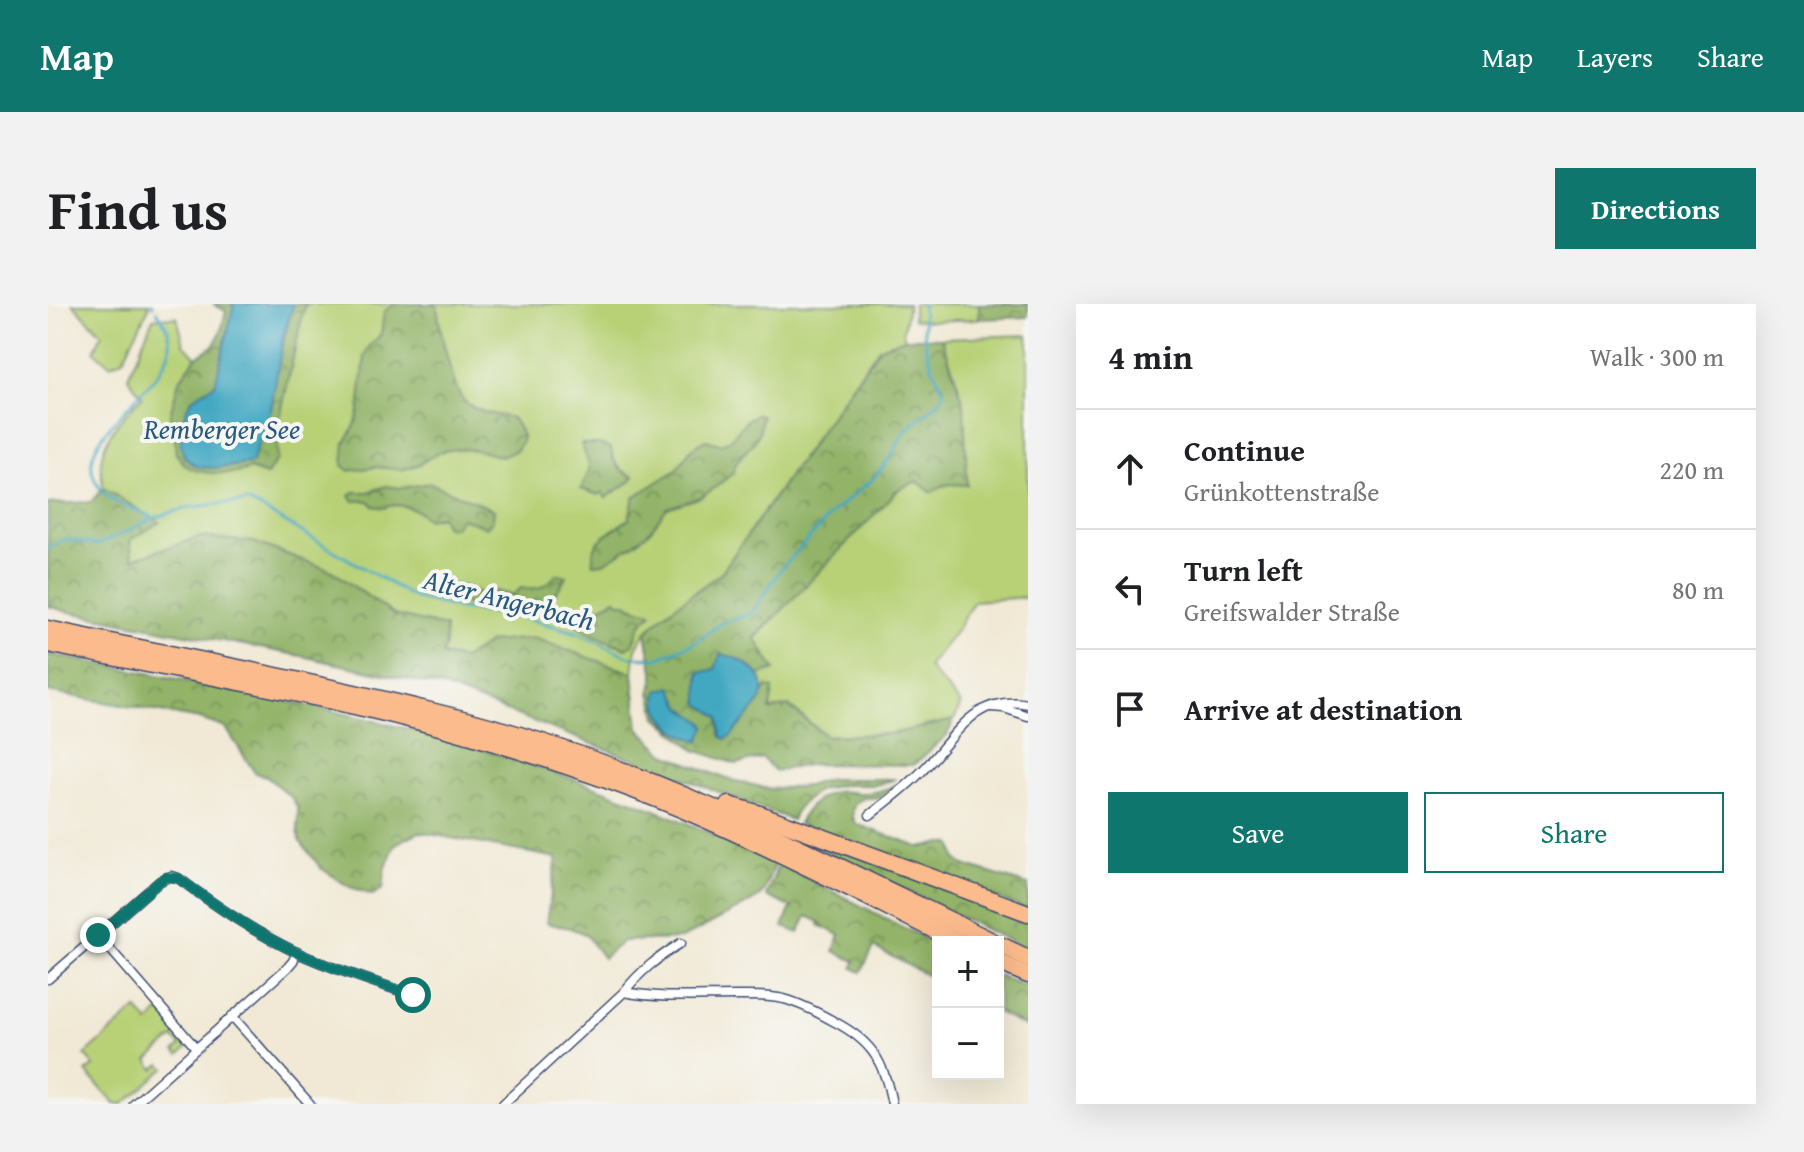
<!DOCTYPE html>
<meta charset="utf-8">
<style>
body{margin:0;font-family:"Gentium Book Plus",serif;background:#f2f2f2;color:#202124}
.controls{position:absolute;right:24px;bottom:24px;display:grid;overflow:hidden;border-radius:0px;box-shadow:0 8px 32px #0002}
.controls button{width:72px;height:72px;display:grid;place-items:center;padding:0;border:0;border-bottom:2px solid #e0e0e0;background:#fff;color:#202124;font:40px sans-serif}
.stop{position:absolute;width:24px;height:24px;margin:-18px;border:6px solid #0f766e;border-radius:50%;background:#fff}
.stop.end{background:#0f766e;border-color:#fff;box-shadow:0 2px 8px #0008}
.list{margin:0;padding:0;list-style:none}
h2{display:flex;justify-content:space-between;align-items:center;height:104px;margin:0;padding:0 32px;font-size:34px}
h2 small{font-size:26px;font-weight:400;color:#757577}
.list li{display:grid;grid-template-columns:52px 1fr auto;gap:24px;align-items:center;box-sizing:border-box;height:120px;padding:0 32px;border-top:2px solid #e0e0e0}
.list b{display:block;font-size:30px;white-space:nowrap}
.list p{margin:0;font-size:26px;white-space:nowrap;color:#757577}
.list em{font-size:26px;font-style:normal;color:#757577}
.actions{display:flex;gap:16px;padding:24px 32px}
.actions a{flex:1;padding:18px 0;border:2px solid #0f766e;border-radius:0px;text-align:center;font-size:28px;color:#0f766e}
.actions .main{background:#0f766e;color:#fff}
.icon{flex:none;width:44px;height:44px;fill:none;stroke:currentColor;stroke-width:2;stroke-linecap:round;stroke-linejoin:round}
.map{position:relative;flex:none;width:980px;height:800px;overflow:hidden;border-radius:0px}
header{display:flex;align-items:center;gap:48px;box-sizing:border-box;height:112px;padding:0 40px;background:#0f766e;color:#fff}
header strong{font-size:38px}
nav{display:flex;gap:44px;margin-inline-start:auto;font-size:28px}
.intro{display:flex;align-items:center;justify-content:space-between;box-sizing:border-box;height:192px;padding:0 48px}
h1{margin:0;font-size:56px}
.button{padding:20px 36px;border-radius:0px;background:#0f766e;color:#fff;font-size:28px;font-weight:700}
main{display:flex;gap:48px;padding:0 48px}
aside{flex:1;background:#fff;border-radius:0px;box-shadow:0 8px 32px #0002}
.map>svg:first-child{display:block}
.grass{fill:#b8d177;stroke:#6a806a;stroke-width:2}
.forest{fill:url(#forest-crowns);stroke:#567163;stroke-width:2}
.water{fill:#42a8c2;stroke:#2e6c90;stroke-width:2}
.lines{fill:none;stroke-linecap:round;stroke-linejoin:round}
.stream{stroke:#42a8c2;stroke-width:3}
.street-casing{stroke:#3b4b70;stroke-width:11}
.highway-casing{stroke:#3b4b70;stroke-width:19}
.street{stroke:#fff;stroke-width:8}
.highway{stroke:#fbbb8c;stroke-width:16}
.route{stroke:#0f766e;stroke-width:10}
.labels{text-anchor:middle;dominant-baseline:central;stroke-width:8;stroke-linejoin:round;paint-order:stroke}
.water-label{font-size:28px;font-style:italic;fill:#295981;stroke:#f6f6f2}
</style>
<header>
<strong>Map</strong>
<nav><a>Map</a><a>Layers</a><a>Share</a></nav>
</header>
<div class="intro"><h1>Find us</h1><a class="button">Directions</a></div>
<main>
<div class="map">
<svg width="980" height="800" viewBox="0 0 980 800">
<defs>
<pattern id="forest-crowns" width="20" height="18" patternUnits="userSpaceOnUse" patternTransform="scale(2)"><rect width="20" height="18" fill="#92b368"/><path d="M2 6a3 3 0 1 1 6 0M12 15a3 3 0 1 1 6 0" fill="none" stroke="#769259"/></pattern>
</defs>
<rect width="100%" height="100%" fill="#f6f6f2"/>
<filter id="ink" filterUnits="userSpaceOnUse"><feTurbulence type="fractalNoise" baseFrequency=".0125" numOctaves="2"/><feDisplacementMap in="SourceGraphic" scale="16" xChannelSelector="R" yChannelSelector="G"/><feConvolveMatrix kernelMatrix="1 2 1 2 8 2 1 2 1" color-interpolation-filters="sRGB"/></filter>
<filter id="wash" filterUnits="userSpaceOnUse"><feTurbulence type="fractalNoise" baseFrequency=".006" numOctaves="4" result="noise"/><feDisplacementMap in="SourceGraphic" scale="32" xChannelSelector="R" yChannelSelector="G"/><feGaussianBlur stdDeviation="1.8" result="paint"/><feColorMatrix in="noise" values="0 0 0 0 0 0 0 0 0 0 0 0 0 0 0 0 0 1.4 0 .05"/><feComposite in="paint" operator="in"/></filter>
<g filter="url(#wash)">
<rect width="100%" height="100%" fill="#f1e9d5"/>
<g class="grass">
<polygon points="25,0 101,0 101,3 75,55 62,61 46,47 54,30"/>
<path d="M258 0H860L855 28 857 34 831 43 673 269 615 311 598 328 588 344 585 369 550 358 442 338 415 355 393 351 397 323 346 311 284 267 152 233 84 256 82 236 111 218 55 184C55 176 52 166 53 158 55 132 77 110 94 93L80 73 105 14 129 13 136 40 148 53 131 77 122 111 127 134 128 150C150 158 179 176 202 165L219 171 229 155V127L254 12Z"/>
<polygon points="865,0 931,0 931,15 883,17 865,15"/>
<polygon points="980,31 980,293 926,297 908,327 880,363 913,400 906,416 843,430 778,432 741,402 722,406 719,383 713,397 715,382 711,371 727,366 706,334 852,184 869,177 883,188 900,180 916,100 894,34"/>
<polygon points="89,705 101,719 112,707 137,736 138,745 131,751 127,747 133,741 125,734 100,756 106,765 113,760 117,764 75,800 67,800 38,768 46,762 37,751"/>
</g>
<g class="forest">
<path d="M165 0 186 1 167 81 143 96 134 147 142 159 153 163 203 159 245 0H258L254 12 229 127V155L219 171 202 165C190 171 154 171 142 164 136 161 132 155 128 150L127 134 122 111 131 77 148 53 166 41 173 28 178 7Z"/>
<path d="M346 0H389C390 18 404 85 416 97 427 108 450 111 464 114L471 125 475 135 469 146 454 153 428 146 405 145 391 148 370 161 354 166 328 163 301 167 295 161 297 139 307 121 311 107 317 52 321 43 333 30 336 8Z"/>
<polygon points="931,0 980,0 980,13 931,15"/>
<path d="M857 34H894L916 100 919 181 900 180 883 188 869 177 852 184 707 334 727 366 711 371 700 361 667 365 651 370V399L671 413 672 429C693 416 708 406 719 383L725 385 722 406 740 402 778 432 843 430 906 416 899 431 866 461 765 460 727 467 714 454 688 460 647 446 609 413 603 387 606 372 598 329 615 311 673 269 832 43Z"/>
<path d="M708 110 714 112C713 120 712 130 707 137 698 149 687 154 685 169L665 185 653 193 619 204 601 228 586 240 556 259 545 260C542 235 563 228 581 215L586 193 627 167 644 144 658 136 672 140 681 137 698 117Z"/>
<path d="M533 140H551L563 144C565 159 571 167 586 172L583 177 558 194 554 188 551 191 533 185 541 167V160Z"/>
<path d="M382 179 446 206 445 216 438 223 413 214 406 223H398L393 212 379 215C369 204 349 197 335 204L326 202 321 197H306L302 192 306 188H320L338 182 354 184Z"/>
<polygon points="55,184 112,218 82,236 84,255 152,233 206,238 284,267 346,311 397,323 397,340 394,351 415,355 442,338 485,334 585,369 591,424 617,450 676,474 721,485 759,482 782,475 848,475 827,481 792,481 770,486 750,503 744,516 398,384 254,352 17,307 0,302 0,200 43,198"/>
<path d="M508 270 519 272C515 277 512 284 508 288 487 308 455 312 429 304 418 301 410 295 398 296L389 287 392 283 409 281 433 289 446 287 465 291 473 284C489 286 499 284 508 270Z"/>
<path d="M568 295 573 299H579C585 306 596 304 604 309L592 321 586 339 579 344C564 339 529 327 523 313L526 310 546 306Z"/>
<path d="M0 350C154 380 312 407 462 454 553 482 641 518 727 558L716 586 712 592 696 602 633 635 575 637 555 654 537 630 522 624 498 619 509 554 371 528 347 540 337 566 335 585 324 591 300 582 273 564 252 537 250 526V504L244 494 219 473 207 469 178 424 152 415 0 388Z"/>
<path d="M851 480C847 484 842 490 836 493 830 495 823 493 817 494 803 498 802 509 808 520L871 543C883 545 893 535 905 541L908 555 916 561 980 581V606L750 520C758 504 769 492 788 488 797 486 805 489 814 489 827 490 839 485 851 480Z"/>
<polygon points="728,523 980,613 980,646"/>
<polygon points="731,560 890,641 890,677 826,643 813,668 805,664 807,657 786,647 792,631 771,621 772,618 759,612 751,629 735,623 743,603 718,592"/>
<polygon points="950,671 980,684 980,724 950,709"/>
</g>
<g class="water">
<path d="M185 0H245L235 34 223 105 203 160C188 161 169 166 153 163 124 157 131 117 142 98 146 91 160 85 167 80L186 1Z"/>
<path d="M672 350C692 353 724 370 713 396 710 402 689 424 684 431L678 435 673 433 671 413 651 399V369L667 365Z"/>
<path d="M624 383 634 403 655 418 658 423 652 436C632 435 601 409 611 386Z"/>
</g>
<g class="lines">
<g class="stream">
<polyline points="104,0 105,2"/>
<path d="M109 7C114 15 121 24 122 35 129 85 3 137 57 190 69 203 91 204 106 214L139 204 170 200 200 198 211 203 365 293 413 305 473 313 531 329 582 353 609 354 648 338 672 320 704 309 733 265 785 208 826 174 844 151 857 127 891 98 896 90 895 85 885 65 877 38 874 0"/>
<polyline points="0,244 16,235 50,241 106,214"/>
</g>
</g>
</g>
<g filter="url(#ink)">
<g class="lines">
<g class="street-casing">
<g id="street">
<polyline points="943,403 956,404 980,412"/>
<path d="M822 511C840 497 859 483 875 466 908 433 925 390 980 400"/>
<polyline points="50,631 148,744"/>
<path d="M0 675 112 577 123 572 130 574C168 602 207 629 250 649 287 666 326 678 365 691"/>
<path d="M576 688C612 695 650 692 687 692 703 692 720 691 736 695 754 700 771 709 787 718 825 738 836 758 844 800"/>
<polyline points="184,712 262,800"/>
<polyline points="86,800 239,664 245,657 249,648"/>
<path d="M455 800 576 688C592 667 611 653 633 639"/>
</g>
</g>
<g class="highway-casing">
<g id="highway">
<path d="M0 325C122 351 245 373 366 403 399 411 433 419 465 429 633 479 789 562 946 638"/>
<path d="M0 340C155 373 315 396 466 445 530 465 593 487 654 514 741 552 825 596 910 638"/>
<polyline points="681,501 709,509 980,609"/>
<polyline points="950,640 980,654"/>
<polyline points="950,658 980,671"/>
</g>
</g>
<use href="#street" class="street"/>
<use href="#highway" class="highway"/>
</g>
</g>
<g class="lines" filter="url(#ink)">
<path class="route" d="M50 631 112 577 118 573 130 574C168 602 207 629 250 649 287 666 326 678 365 691"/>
</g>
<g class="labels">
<g class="water-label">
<text x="174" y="124">Remberger See</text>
<text transform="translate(461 295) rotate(14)">Alter Angerbach</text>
</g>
</g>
</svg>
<div class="controls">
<button>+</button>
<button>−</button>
</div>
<div class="stop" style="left:365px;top:691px"></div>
<div class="stop end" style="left:50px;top:631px"></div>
</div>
<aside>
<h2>4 min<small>Walk · 300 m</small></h2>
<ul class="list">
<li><svg class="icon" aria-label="ahead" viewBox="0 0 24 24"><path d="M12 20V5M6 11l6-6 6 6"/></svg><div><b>Continue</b><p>Grünkottenstraße</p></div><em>220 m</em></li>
<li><svg class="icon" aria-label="left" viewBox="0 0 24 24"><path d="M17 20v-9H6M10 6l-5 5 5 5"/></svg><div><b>Turn left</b><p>Greifswalder Straße</p></div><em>80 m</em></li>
<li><svg class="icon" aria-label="arrive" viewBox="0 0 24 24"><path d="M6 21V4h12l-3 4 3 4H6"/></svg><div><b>Arrive at destination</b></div></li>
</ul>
<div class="actions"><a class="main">Save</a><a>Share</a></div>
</aside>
</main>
